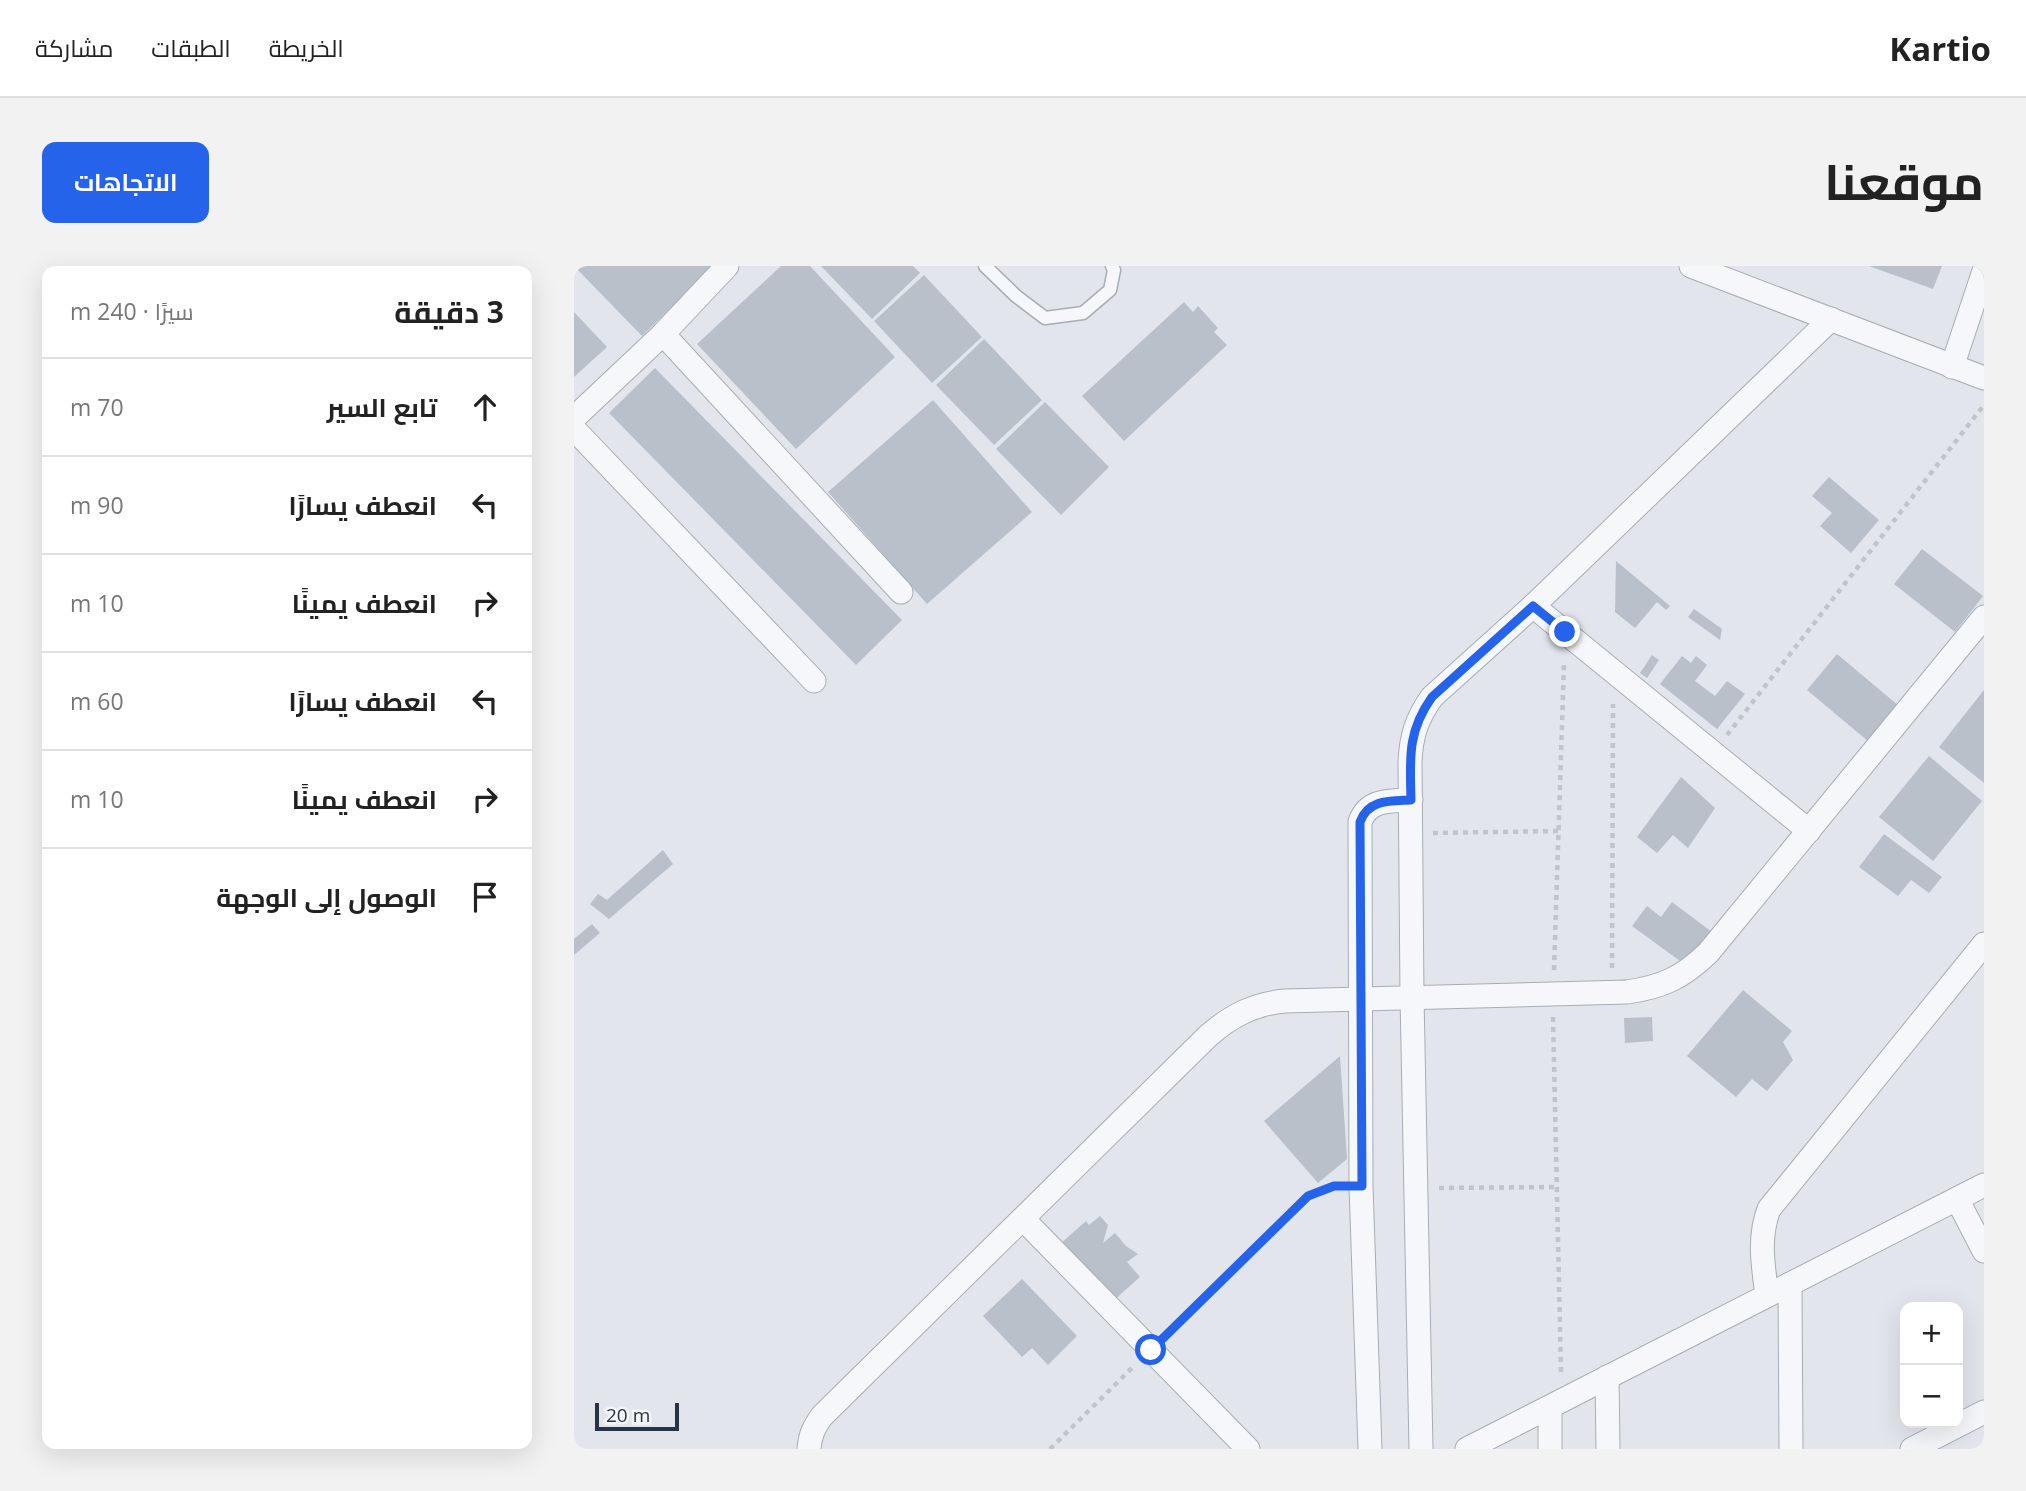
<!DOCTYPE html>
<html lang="ar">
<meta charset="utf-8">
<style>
body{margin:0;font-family:"Open Sans",Cairo,sans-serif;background:#f2f2f2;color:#222;direction:rtl}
.controls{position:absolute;right:21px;bottom:21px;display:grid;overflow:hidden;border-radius:14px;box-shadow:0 7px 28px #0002}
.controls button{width:63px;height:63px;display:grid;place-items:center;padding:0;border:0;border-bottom:2px solid #e0e0e0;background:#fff;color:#222;font:35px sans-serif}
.scale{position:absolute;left:21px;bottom:18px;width:84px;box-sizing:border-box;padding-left:7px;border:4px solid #283446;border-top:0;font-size:19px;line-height:24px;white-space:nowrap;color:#283446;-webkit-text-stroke:5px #f3f5f9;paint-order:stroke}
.stop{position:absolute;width:21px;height:21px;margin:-16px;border:5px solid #2563eb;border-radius:50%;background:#fff}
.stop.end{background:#2563eb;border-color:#fff;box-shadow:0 2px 7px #0008}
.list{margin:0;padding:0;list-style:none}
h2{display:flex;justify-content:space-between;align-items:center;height:91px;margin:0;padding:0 28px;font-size:30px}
h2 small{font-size:23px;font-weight:400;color:#767676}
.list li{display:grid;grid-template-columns:46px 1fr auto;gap:21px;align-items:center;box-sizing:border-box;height:98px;padding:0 28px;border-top:2px solid #e0e0e0}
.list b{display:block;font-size:26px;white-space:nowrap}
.list em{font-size:23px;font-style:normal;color:#767676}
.icon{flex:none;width:38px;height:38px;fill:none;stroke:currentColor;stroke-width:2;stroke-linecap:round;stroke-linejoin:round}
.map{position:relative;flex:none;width:1410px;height:1183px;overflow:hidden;direction:ltr;border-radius:14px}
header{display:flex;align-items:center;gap:42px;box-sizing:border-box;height:98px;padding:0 35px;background:#fff;border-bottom:2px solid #e0e0e0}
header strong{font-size:33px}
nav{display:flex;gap:38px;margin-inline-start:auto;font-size:24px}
.intro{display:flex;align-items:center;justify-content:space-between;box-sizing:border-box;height:168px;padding:0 42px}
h1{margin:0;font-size:49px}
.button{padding:18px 32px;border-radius:14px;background:#2563eb;color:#fff;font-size:24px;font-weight:700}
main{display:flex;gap:42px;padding:0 42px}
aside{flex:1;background:#fff;border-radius:14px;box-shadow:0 7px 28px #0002}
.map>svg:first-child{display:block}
.building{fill:#b9c0ca}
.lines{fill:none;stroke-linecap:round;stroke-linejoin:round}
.service-casing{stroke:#a6adb7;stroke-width:15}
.minor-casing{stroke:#a6adb7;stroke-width:25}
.path{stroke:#c0c4cb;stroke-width:4.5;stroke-dasharray:5 5;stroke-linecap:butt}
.service{stroke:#f6f7fa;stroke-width:12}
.minor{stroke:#f6f7fa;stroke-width:23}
.route{stroke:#2563eb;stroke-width:9}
</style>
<header>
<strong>Kartio</strong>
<nav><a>الخريطة</a><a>الطبقات</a><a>مشاركة</a></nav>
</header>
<div class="intro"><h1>موقعنا</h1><a class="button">الاتجاهات</a></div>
<main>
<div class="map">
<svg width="1410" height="1183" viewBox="0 0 1410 1183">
<rect width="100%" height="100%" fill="#e2e6ec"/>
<g class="building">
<polygon points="0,0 140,0 68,70"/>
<polygon points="207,0 236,0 321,91 222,183 123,78"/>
<polygon points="247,0 339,0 346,7 298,53"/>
<polygon points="1295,0 1368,0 1359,23"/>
<polygon points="350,9 408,71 358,117 300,55"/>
<polygon points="610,36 619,46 624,40 644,62 640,66 653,79 550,175 508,130"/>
<polygon points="0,46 33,81 0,111"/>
<polygon points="410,73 468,134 420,179 362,119"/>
<polygon points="81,102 328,354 282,399 35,147"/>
<polygon points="359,134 458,246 353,338 254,226"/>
<polygon points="471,136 535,201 487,249 422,183"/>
<polygon points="1255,211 1305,254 1277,287 1246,260 1258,247 1238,230"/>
<polygon points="1348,283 1409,330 1381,366 1320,318"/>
<polygon points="1042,295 1096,340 1092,344 1083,336 1061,362 1041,346"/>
<polygon points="1120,343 1148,363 1146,374 1114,351"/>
<polygon points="1263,388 1325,440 1295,476 1233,424"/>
<polygon points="1078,389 1085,394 1073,412 1066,407"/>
<polygon points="1108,390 1117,397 1122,390 1133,399 1121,415 1141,430 1153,415 1171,428 1143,463 1086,418"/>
<polygon points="1410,424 1410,517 1365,481"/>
<polygon points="1355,490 1408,535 1359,595 1305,551"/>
<polygon points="1107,511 1141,542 1114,582 1099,569 1083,587 1063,571"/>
<polygon points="1310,568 1368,611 1355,627 1337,614 1324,630 1285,601"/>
<polygon points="89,584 99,598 35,653 16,638 24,628 33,634"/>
<polygon points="1098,636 1142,669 1117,703 1058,660 1073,640 1087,651"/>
<polygon points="18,658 26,667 0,689 0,673"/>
<polygon points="1169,724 1218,765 1209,776 1219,794 1193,825 1178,813 1162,831 1113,790"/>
<polygon points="1078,751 1079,775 1051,777 1050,752"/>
<polygon points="766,790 773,893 744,917 690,855"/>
<polygon points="526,950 534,959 529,977 541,967 552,980 564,988 553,996 566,1011 538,1036 486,978 512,955 515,959"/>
<polygon points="448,1013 503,1070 474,1099 458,1082 448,1091 409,1050"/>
</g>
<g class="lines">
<g class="service-casing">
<polyline id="service" points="411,0 442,30 471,52 509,47 536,24 540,4 538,0"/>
</g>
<g class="minor-casing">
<g id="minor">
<polyline points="1117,0 1410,112"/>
<polyline points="89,68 327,326"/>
<polyline points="1378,101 1410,5"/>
<polyline points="0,152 89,68 153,0"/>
<polyline points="0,163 240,415"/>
<polyline points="959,340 1235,565"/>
<polyline points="1383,933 1410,985"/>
<polyline points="449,953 674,1183"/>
<polyline points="1216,1018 1217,1183"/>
<path d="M1193 1029C1189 999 1184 972 1195 943L1410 678"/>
<polyline points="1033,1111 1034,1183"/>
<polyline points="976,1142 976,1183"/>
<path d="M235 1183C236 1169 240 1161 248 1150L634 770C658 749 680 738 711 735L1053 726C1088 721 1108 712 1134 687L1410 351"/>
<path d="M796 1183 787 920 786 556C794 533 816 535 837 534"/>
<path d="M847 1183 838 730 836 496C837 470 843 452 858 431L959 340 1257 53"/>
<polyline points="893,1183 1410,919"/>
<polyline points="1338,1183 1410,1146"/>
</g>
</g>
<g class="path">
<polyline points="1153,469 1410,139"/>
<polyline points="859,567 984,565"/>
<polyline points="1038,702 1039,438"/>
<polyline points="980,704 990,398"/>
<polyline points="979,751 987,1106"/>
<polyline points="865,922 983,921"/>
<polyline points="594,1067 726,936 747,923 762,919"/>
<polyline points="476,1183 560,1100"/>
</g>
<use href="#service" class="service"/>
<use href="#minor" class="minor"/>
</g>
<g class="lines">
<path class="route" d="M577 1084 734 930 760 920H788L786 556C794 533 816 535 837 534 836 493 833 466 858 431L959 340 991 366"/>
</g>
</svg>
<div class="controls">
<button>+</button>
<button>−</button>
</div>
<div class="scale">20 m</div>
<div class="stop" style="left:577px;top:1084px"></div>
<div class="stop end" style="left:991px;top:366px"></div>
</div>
<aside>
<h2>3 دقيقة<small>سيرًا · 240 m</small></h2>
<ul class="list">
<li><svg class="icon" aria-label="ahead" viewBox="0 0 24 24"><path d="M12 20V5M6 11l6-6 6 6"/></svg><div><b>تابع السير</b></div><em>70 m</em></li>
<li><svg class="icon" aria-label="left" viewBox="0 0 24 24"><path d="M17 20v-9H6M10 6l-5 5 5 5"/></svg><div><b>انعطف يسارًا</b></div><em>90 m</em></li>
<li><svg class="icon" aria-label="right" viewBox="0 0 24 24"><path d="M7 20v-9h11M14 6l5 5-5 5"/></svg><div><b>انعطف يمينًا</b></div><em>10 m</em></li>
<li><svg class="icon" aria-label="left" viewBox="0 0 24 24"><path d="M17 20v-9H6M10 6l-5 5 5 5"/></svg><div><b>انعطف يسارًا</b></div><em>60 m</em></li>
<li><svg class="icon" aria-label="right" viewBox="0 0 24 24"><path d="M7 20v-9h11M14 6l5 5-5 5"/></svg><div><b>انعطف يمينًا</b></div><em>10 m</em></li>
<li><svg class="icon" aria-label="arrive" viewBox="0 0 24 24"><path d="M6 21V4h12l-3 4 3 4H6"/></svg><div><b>الوصول إلى الوجهة</b></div></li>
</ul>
</aside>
</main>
